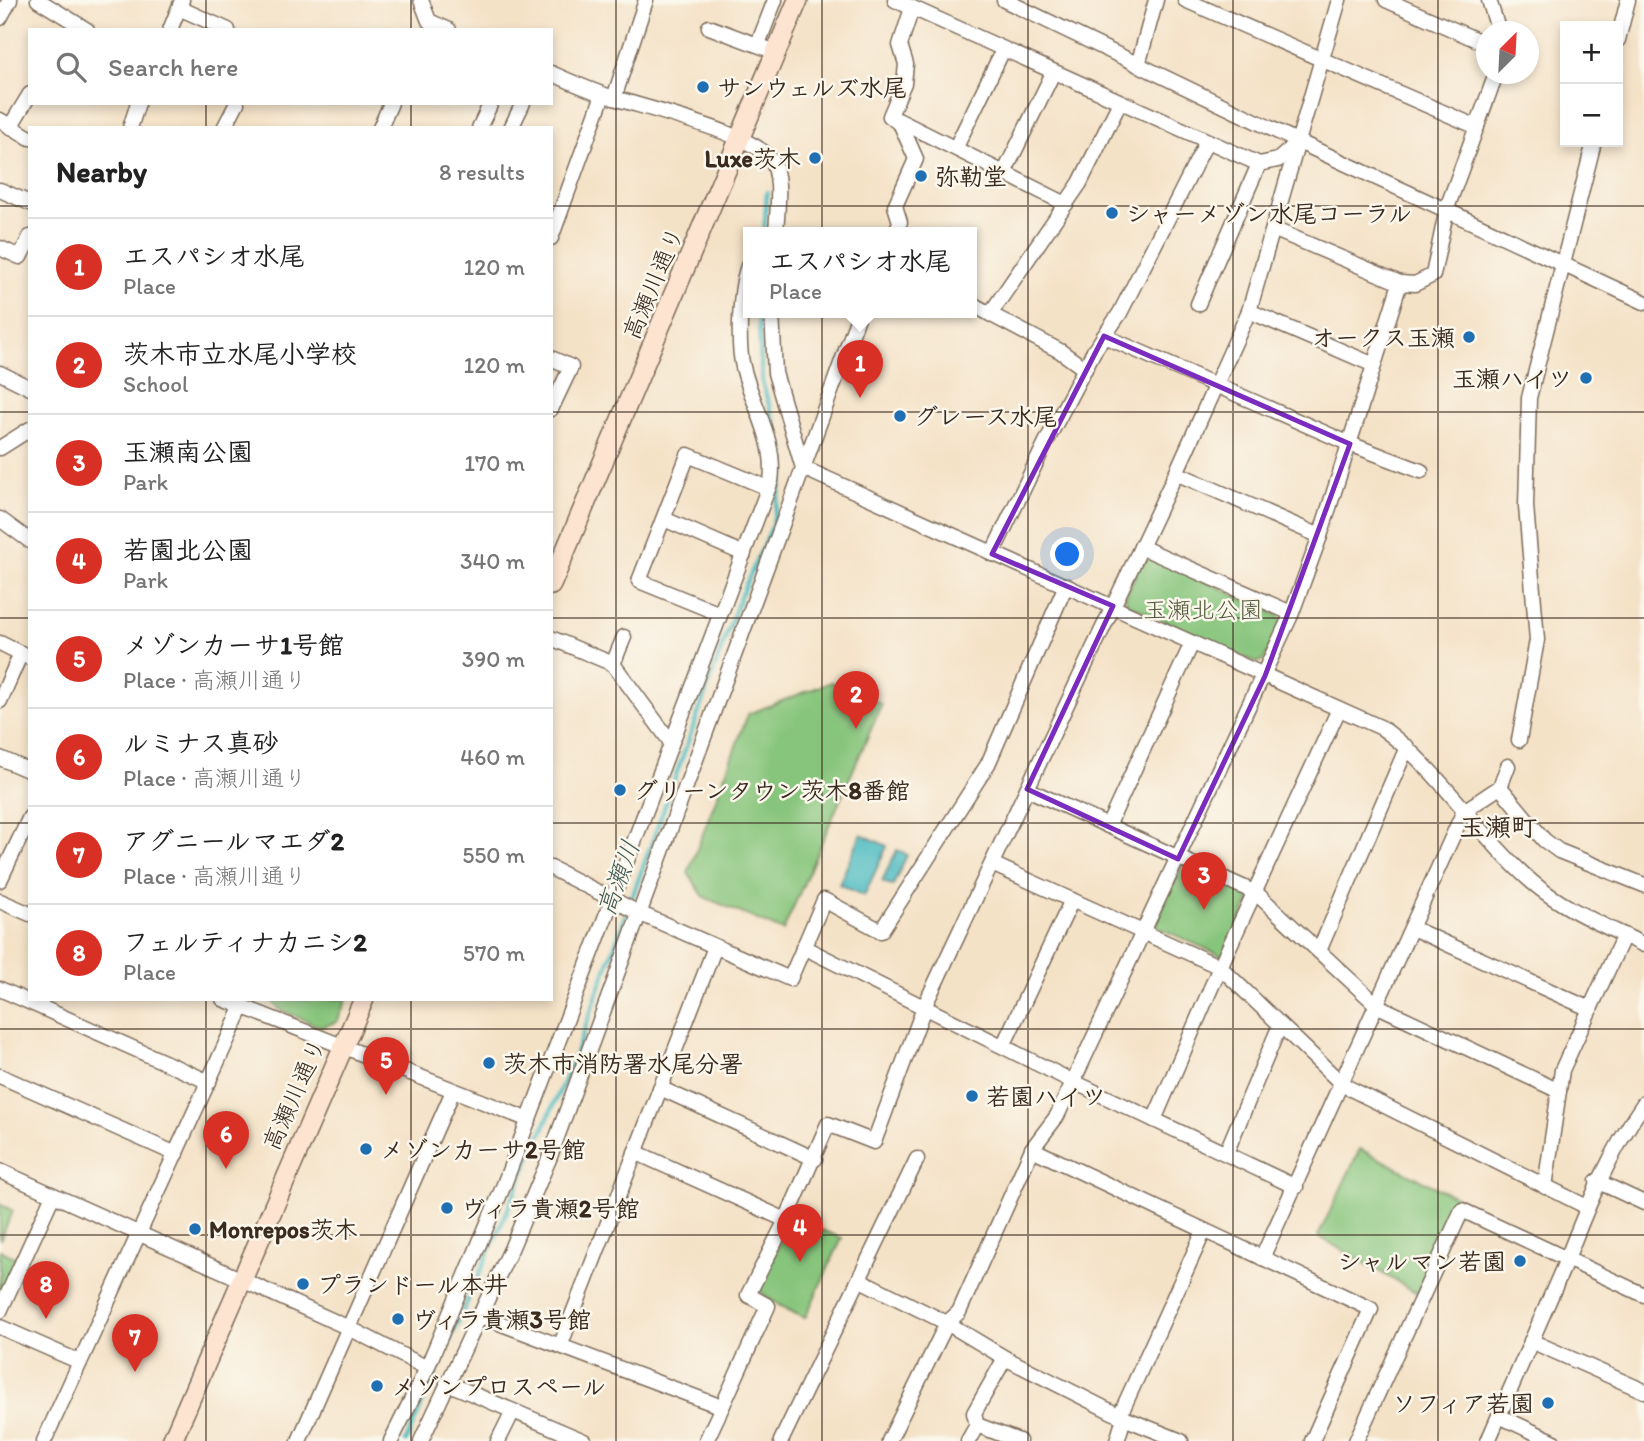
<!DOCTYPE html>
<meta charset="utf-8">
<style>
body{margin:0;font-family:Itim,"Klee One",sans-serif;background:#f6f6f6;color:#222}
.controls{position:absolute;right:21px;top:21px;display:grid;overflow:hidden;border-radius:0px;box-shadow:0 4px 10px #0003}
.controls button{width:63px;height:63px;display:grid;place-items:center;padding:0;border:0;border-bottom:2px solid #e0e0e0;background:#fff;color:#222;font:35px sans-serif}
.compass{position:absolute;left:1476px;top:21px;width:63px;height:63px;border-radius:50%;background:#fff;box-shadow:0 4px 10px #0003;rotate:24deg}
.you{position:absolute;left:1068px;top:555px;width:24px;height:24px;margin:-18px;border:5px solid #fff;border-radius:50%;background:#1a73e8;box-shadow:0 0 0 10px #1a73e833}
.badge{display:grid;place-items:center;width:46px;height:46px;border-radius:50%;background:#d93025;color:#fff;font-size:23px;font-weight:700}
.pin{position:absolute;translate:-50% -58px;filter:drop-shadow(0 2px 4px #0008)}
.pin::after{content:'';position:absolute;top:37px;width:24px;height:21px;background:inherit;clip-path:polygon(0 0,100% 0,50% 100%)}
.popup{position:absolute;left:743px;top:227px;width:234px;height:91px;box-sizing:border-box;display:grid;place-content:center;border-radius:0px;background:#fff;filter:drop-shadow(0 2px 5px #0005);font-size:23px;white-space:nowrap;color:#767676}
.popup b{font-size:26px;color:#222}
.popup::after{content:'';position:absolute;left:50%;top:100%;margin-left:-14px;border:14px solid transparent;border-top-color:#fff}
.list{margin:0;padding:0;list-style:none}
h2{display:flex;justify-content:space-between;align-items:center;height:91px;margin:0;padding:0 28px;font-size:30px}
h2 small{font-size:23px;font-weight:400;color:#767676}
.list li{display:grid;grid-template-columns:46px 1fr auto;gap:21px;align-items:center;box-sizing:border-box;height:98px;padding:0 28px;border-top:2px solid #e0e0e0}
.list b{display:block;font-size:26px;white-space:nowrap}
.list p{margin:0;font-size:23px;white-space:nowrap;color:#767676}
.list em{font-size:23px;font-style:normal;color:#767676}
.icon{flex:none;width:38px;height:38px;fill:none;stroke:currentColor;stroke-width:2;stroke-linecap:round;stroke-linejoin:round}
.map{position:relative;flex:none;width:1644px;height:1441px;overflow:hidden}
.search{position:absolute;background:#fff;box-shadow:0 4px 10px #0003;left:28px;top:28px;width:525px;height:77px;display:flex;align-items:center;gap:18px;box-sizing:border-box;padding:0 24px;border-radius:0px;color:#767676;font-size:26px}
.panel{position:absolute;background:#fff;box-shadow:0 4px 10px #0003;left:28px;top:126px;width:525px;height:875px;border-radius:0px}
.map>svg:first-child{display:block}
.green{fill:#87c57c;stroke:#61784d;stroke-width:2}
.water{fill:#4dbbc1;stroke:#447270;stroke-width:2}
.lines{fill:none;stroke-linecap:round;stroke-linejoin:round}
.stream{stroke:#4dbbc1;stroke-width:4.5}
.street-casing{stroke:#7c6a59;stroke-width:17}
.secondary-casing{stroke:#7c6a59;stroke-width:22}
.street{stroke:#fff;stroke-width:14}
.secondary{stroke:#fde4d1;stroke-width:19}
.marked{fill:none;stroke:#7b2cbf;stroke-width:5;stroke-linejoin:round}
.grid{fill:none;stroke:#3b2a1e;stroke-width:2;stroke-opacity:0.55}
.poi-dot{fill:#1f6fb2;stroke:#fbf7ec;stroke-width:2.5}
.labels{text-anchor:middle;dominant-baseline:central;stroke-width:5;stroke-linejoin:round;paint-order:stroke}
.poi-label{font-size:24px;font-weight:bold;fill:#3b2a1e;stroke:#fbf7ec;text-anchor:start}
.street-label{font-size:24px;fill:#3b2a1e;stroke:#fbf7ec}
.park-label{font-size:24px;fill:#52583a;stroke:#fbf7ec}
.neighbourhood-label{font-size:26px;font-weight:bold;fill:#3b2a1e;stroke:#fbf7ec}
.water-label{font-size:26px;font-style:italic;fill:#415d57;stroke:#fbf7ec}
</style>
<div class="map">
<svg width="1644" height="1441" viewBox="0 0 1644 1441">
<rect width="100%" height="100%" fill="#fbf7ec"/>
<filter id="ink" filterUnits="userSpaceOnUse"><feTurbulence type="fractalNoise" baseFrequency=".0143" numOctaves="2"/><feDisplacementMap in="SourceGraphic" scale="14" xChannelSelector="R" yChannelSelector="G"/><feConvolveMatrix kernelMatrix="1 2 1 2 8 2 1 2 1" color-interpolation-filters="sRGB"/></filter>
<filter id="wash" filterUnits="userSpaceOnUse"><feTurbulence type="fractalNoise" baseFrequency=".00686" numOctaves="4" result="noise"/><feDisplacementMap in="SourceGraphic" scale="28" xChannelSelector="R" yChannelSelector="G"/><feGaussianBlur stdDeviation="1.57" result="paint"/><feColorMatrix in="noise" values="0 0 0 0 0 0 0 0 0 0 0 0 0 0 0 0 0 1.4 0 .05"/><feComposite in="paint" operator="in"/></filter>
<g filter="url(#wash)">
<rect width="100%" height="100%" fill="#f4e2c7"/>
<g class="green">
<polygon points="1151,556 1278,615 1282,622 1264,660 1257,663 1128,604 1125,598 1143,557"/>
<polygon points="831,682 882,704 783,931 704,897 688,873 748,714"/>
<polygon points="1183,863 1252,894 1224,957 1155,926"/>
<polygon points="271,999 347,999 337,1022 321,1027 279,1009"/>
<polygon points="1360,1149 1461,1200 1417,1293 1318,1236"/>
<polygon points="0,1204 13,1211 0,1240"/>
<path d="M793 1219 842 1238 805 1318C792 1312 763 1299 757 1286Z"/>
<polygon points="0,1250 18,1259 0,1298"/>
</g>
<g class="water">
<polygon points="861,834 887,846 864,896 839,884"/>
<polygon points="897,850 907,855 893,886 882,881"/>
</g>
<g class="lines">
<g class="stream">
<polyline points="764,232 767,192"/>
<polyline points="406,1441 575,1056 740,597 772,527 786,460 762,382 758,312"/>
</g>
</g>
</g>
<g filter="url(#ink)">
<g class="lines">
<g class="street-casing">
<g id="street">
<polyline points="38,0 87,30"/>
<polyline points="421,0 429,21 449,30"/>
<polyline points="895,0 1259,164 1278,160 1297,143"/>
<polyline points="1004,0 1299,142 1644,302"/>
<polyline points="1185,0 1477,127"/>
<polyline points="1386,0 1486,44"/>
<polyline points="1489,0 1499,32"/>
<polyline points="179,8 228,30"/>
<polyline points="0,18 10,0"/>
<polyline points="709,27 776,52"/>
<polyline points="170,30 182,0"/>
<polyline points="1618,40 1628,0"/>
<polyline points="758,44 775,0"/>
<polyline points="1138,65 1156,0"/>
<path d="M551 73C571 82 591 91 611 97 645 108 750 133 770 158 783 174 777 212 776 232"/>
<polyline points="614,98 646,0"/>
<polyline points="0,120 30,138"/>
<polyline points="898,120 1066,204"/>
<polyline points="10,127 30,94"/>
<polyline points="130,128 138,103"/>
<polyline points="224,128 237,103"/>
<polyline points="380,128 391,103"/>
<polyline points="479,128 491,103"/>
<polyline points="511,128 523,103"/>
<polyline points="956,147 1003,50"/>
<polyline points="1004,173 1053,73"/>
<polyline points="0,190 30,203"/>
<polyline points="1273,229 1400,283"/>
<polyline points="896,232 900,222 895,206 916,159 901,125 890,116 904,83 906,64 900,45 912,8"/>
<polyline points="551,238 603,95"/>
<polyline points="0,248 20,257 30,237"/>
<polyline points="972,304 990,314 1080,183 1120,102"/>
<polyline points="1198,304 1259,164"/>
<polyline points="1249,311 1374,365"/>
<path d="M860 312 803 468 1382 728C1440 770 1478 835 1532 882 1565 910 1606 926 1644 945"/>
<polyline points="990,314 1060,351 1085,369"/>
<polyline points="1104,336 1350,444 1421,471"/>
<polyline points="551,358 571,367 551,409"/>
<polyline points="0,373 30,388"/>
<polyline points="0,448 30,429"/>
<polyline points="1176,473 1320,536"/>
<polyline points="0,519 30,541"/>
<polyline points="664,519 744,554"/>
<polyline points="1141,547 1291,613"/>
<polyline points="992,554 1046,442 1094,351 1120,313 1207,141"/>
<polyline points="720,614 639,581 688,455 768,488"/>
<polyline points="551,638 613,664 670,741"/>
<polyline points="0,643 30,658"/>
<polyline points="613,664 624,637"/>
<polyline points="0,701 21,653"/>
<polyline points="1519,740 1537,640 1526,506 1529,398 1594,142"/>
<polyline points="0,758 30,771"/>
<polyline points="1500,787 1544,840 1559,851 1644,885"/>
<polyline points="1027,789 1256,893 1378,1006 1559,1091"/>
<polyline points="1108,826 1192,643"/>
<polyline points="992,864 1220,967 1343,1085 1587,1207"/>
<polyline points="551,868 641,914 790,979 824,900 881,931 988,764 1066,585"/>
<polyline points="0,880 30,817"/>
<polyline points="0,901 30,914"/>
<polyline points="1412,928 1590,1009"/>
<polyline points="803,947 1074,1082 1296,1187"/>
<polyline points="1319,951 1407,747"/>
<polyline points="0,989 209,1082"/>
<polyline points="223,999 529,1120"/>
<polyline points="1003,1046 1072,900"/>
<polyline points="0,1076 176,1154"/>
<polyline points="660,1088 815,1159"/>
<path d="M1644 1103C1609 1154 1589 1202 1567 1259L1644 1295"/>
<polyline points="1154,1120 1220,967 1339,709"/>
<polyline points="1032,1149 1371,1309 1312,1441"/>
<polyline points="635,1152 786,1220"/>
<polyline points="1226,1153 1280,1025"/>
<polyline points="0,1171 349,1328 427,1368"/>
<polyline points="1597,1181 1644,1203"/>
<polyline points="1545,1187 1562,1070 1624,935"/>
<polyline points="1262,1258 1464,811 1500,787 1508,766"/>
<polyline points="860,1280 947,1323 1005,1358 1124,1418 1181,1441"/>
<polyline points="0,1311 53,1195"/>
<polyline points="478,1315 722,1407 768,1306 748,1295 786,1220 828,1124 874,1142 925,1005 1176,473 1249,311 1339,0"/>
<polyline points="0,1327 80,1362"/>
<polyline points="1531,1341 1644,1391"/>
<polyline points="561,1344 715,947"/>
<polyline points="447,1383 584,1441"/>
<polyline points="1120,1415 1204,1231"/>
<polyline points="1499,1416 1553,1441"/>
<polyline points="977,1425 974,1413 1005,1358"/>
<polyline points="44,1441 242,1008"/>
<polyline points="299,1441 453,1091"/>
<path d="M391 1441 427 1368 503 1187 771 481C777 441 752 405 743 367 737 344 740 287 748 266"/>
<polyline points="421,1441 511,1249 549,1159 803,468 775,373 772,312"/>
<polyline points="498,1441 513,1411"/>
<polyline points="706,1441 722,1407"/>
<polyline points="781,1441 917,1159"/>
<polyline points="889,1441 947,1323 959,1312 1032,1149 1057,1116 1291,615 1320,536 1400,283 1415,284 1433,275 1447,208 1496,74"/>
<polyline points="968,1441 977,1425 1019,1441"/>
<polyline points="1117,1441 1124,1418"/>
<polyline points="1356,1441 1462,1210 1567,1259 1488,1441"/>
</g>
</g>
<g class="secondary-casing">
<g id="secondary">
<polyline points="551,585 798,0"/>
<polyline points="172,1441 364,999"/>
</g>
</g>
<use href="#street" class="street"/>
<use href="#secondary" class="secondary"/>
</g>
</g>
<path class="marked" d="M1104 336 1350 444 1265 676 1178 859 1027 789 1113 606 992 554Z"/>
<path class="grid" d="M206 0V30M411 0V30M616 0V1441M822 0V1441M1028 0V1441M1233 0V1441M1438 0V1441M206 103V128M411 103V128M0 206H30M551 206H1644M0 412H30M551 412H1644M0 618H30M551 618H1644M0 823H30M551 823H1644M206 999V1441M411 999V1441M0 1029H1644M0 1235H1644"/>
<g class="poi-dot">
<circle cx="703" cy="87" r="7"/>
<circle cx="815" cy="158" r="7"/>
<circle cx="921" cy="176" r="7"/>
<circle cx="1112" cy="213" r="7"/>
<circle cx="1469" cy="337" r="7"/>
<circle cx="1586" cy="378" r="7"/>
<circle cx="900" cy="416" r="7"/>
<circle cx="620" cy="790" r="7"/>
<circle cx="489" cy="1063" r="7"/>
<circle cx="972" cy="1096" r="7"/>
<circle cx="366" cy="1149" r="7"/>
<circle cx="447" cy="1208" r="7"/>
<circle cx="195" cy="1229" r="7"/>
<circle cx="1520" cy="1261" r="7"/>
<circle cx="303" cy="1284" r="7"/>
<circle cx="398" cy="1319" r="7"/>
<circle cx="377" cy="1386" r="7"/>
<circle cx="1548" cy="1403" r="7"/>
</g>
<g class="labels">
<g class="poi-label">
<text x="717" y="87">サンウェルズ水尾</text>
<text x="801" y="158" text-anchor="end">Luxe茨木</text>
<text x="935" y="176">弥勒堂</text>
<text x="1126" y="213">シャーメゾン水尾コーラル</text>
<text x="1455" y="337" text-anchor="end">オークス玉瀬</text>
<text x="1572" y="378" text-anchor="end">玉瀬ハイツ</text>
<text x="914" y="416">グレース水尾</text>
<text x="634" y="790">グリーンタウン茨木8番館</text>
<text x="503" y="1063">茨木市消防署水尾分署</text>
<text x="986" y="1096">若園ハイツ</text>
<text x="380" y="1149">メゾンカーサ2号館</text>
<text x="461" y="1208">ヴィラ貴瀬2号館</text>
<text x="209" y="1229">Monrepos茨木</text>
<text x="1506" y="1261" text-anchor="end">シャルマン若園</text>
<text x="317" y="1284">プランドール本井</text>
<text x="412" y="1319">ヴィラ貴瀬3号館</text>
<text x="391" y="1386">メゾンプロスペール</text>
<text x="1534" y="1403" text-anchor="end">ソフィア若園</text>
</g>
<g class="street-label">
<text transform="translate(653 283) rotate(-67)">高瀬川通り</text>
<text transform="translate(294 1094) rotate(-66)">高瀬川通り</text>
</g>
<g class="park-label">
<text x="1203" y="609">玉瀬北公園</text>
</g>
<g class="neighbourhood-label">
<text x="1498" y="827">玉瀬町</text>
</g>
<g class="water-label">
<text transform="translate(618 878) rotate(-70)">高瀬川</text>
</g>
</g>
</svg>
<div class="controls">
<button>+</button>
<button>−</button>
</div>
<svg class="compass" viewBox="-18 -18 36 36"><path d="M0-13l5 13h-10z" fill="#e53935"/><path d="M0 13l5-13h-10z" fill="#767676"/></svg>
<div class="you"></div>
<div class="pin badge" style="left:860px;top:398px">1</div>
<div class="popup"><b>エスパシオ水尾</b>Place</div>
<div class="pin badge" style="left:856px;top:729px">2</div>
<div class="pin badge" style="left:1204px;top:910px">3</div>
<div class="pin badge" style="left:800px;top:1262px">4</div>
<div class="pin badge" style="left:386px;top:1095px">5</div>
<div class="pin badge" style="left:226px;top:1169px">6</div>
<div class="pin badge" style="left:135px;top:1372px">7</div>
<div class="pin badge" style="left:46px;top:1319px">8</div>
<div class="search"><svg class="icon" aria-label="search" viewBox="0 0 24 24"><circle cx="10" cy="10" r="6"/><path d="M15 15l6 6"/></svg>Search here</div>
<section class="panel">
<h2>Nearby<small>8 results</small></h2>
<ul class="list">
<li><span class="badge">1</span><div><b>エスパシオ水尾</b><p>Place</p></div><em>120 m</em></li>
<li><span class="badge">2</span><div><b>茨木市立水尾小学校</b><p>School</p></div><em>120 m</em></li>
<li><span class="badge">3</span><div><b>玉瀬南公園</b><p>Park</p></div><em>170 m</em></li>
<li><span class="badge">4</span><div><b>若園北公園</b><p>Park</p></div><em>340 m</em></li>
<li><span class="badge">5</span><div><b>メゾンカーサ1号館</b><p>Place · 高瀬川通り</p></div><em>390 m</em></li>
<li><span class="badge">6</span><div><b>ルミナス真砂</b><p>Place · 高瀬川通り</p></div><em>460 m</em></li>
<li><span class="badge">7</span><div><b>アグニールマエダ2</b><p>Place · 高瀬川通り</p></div><em>550 m</em></li>
<li><span class="badge">8</span><div><b>フェルティナカニシ2</b><p>Place</p></div><em>570 m</em></li>
</ul>
</section>
</div>
